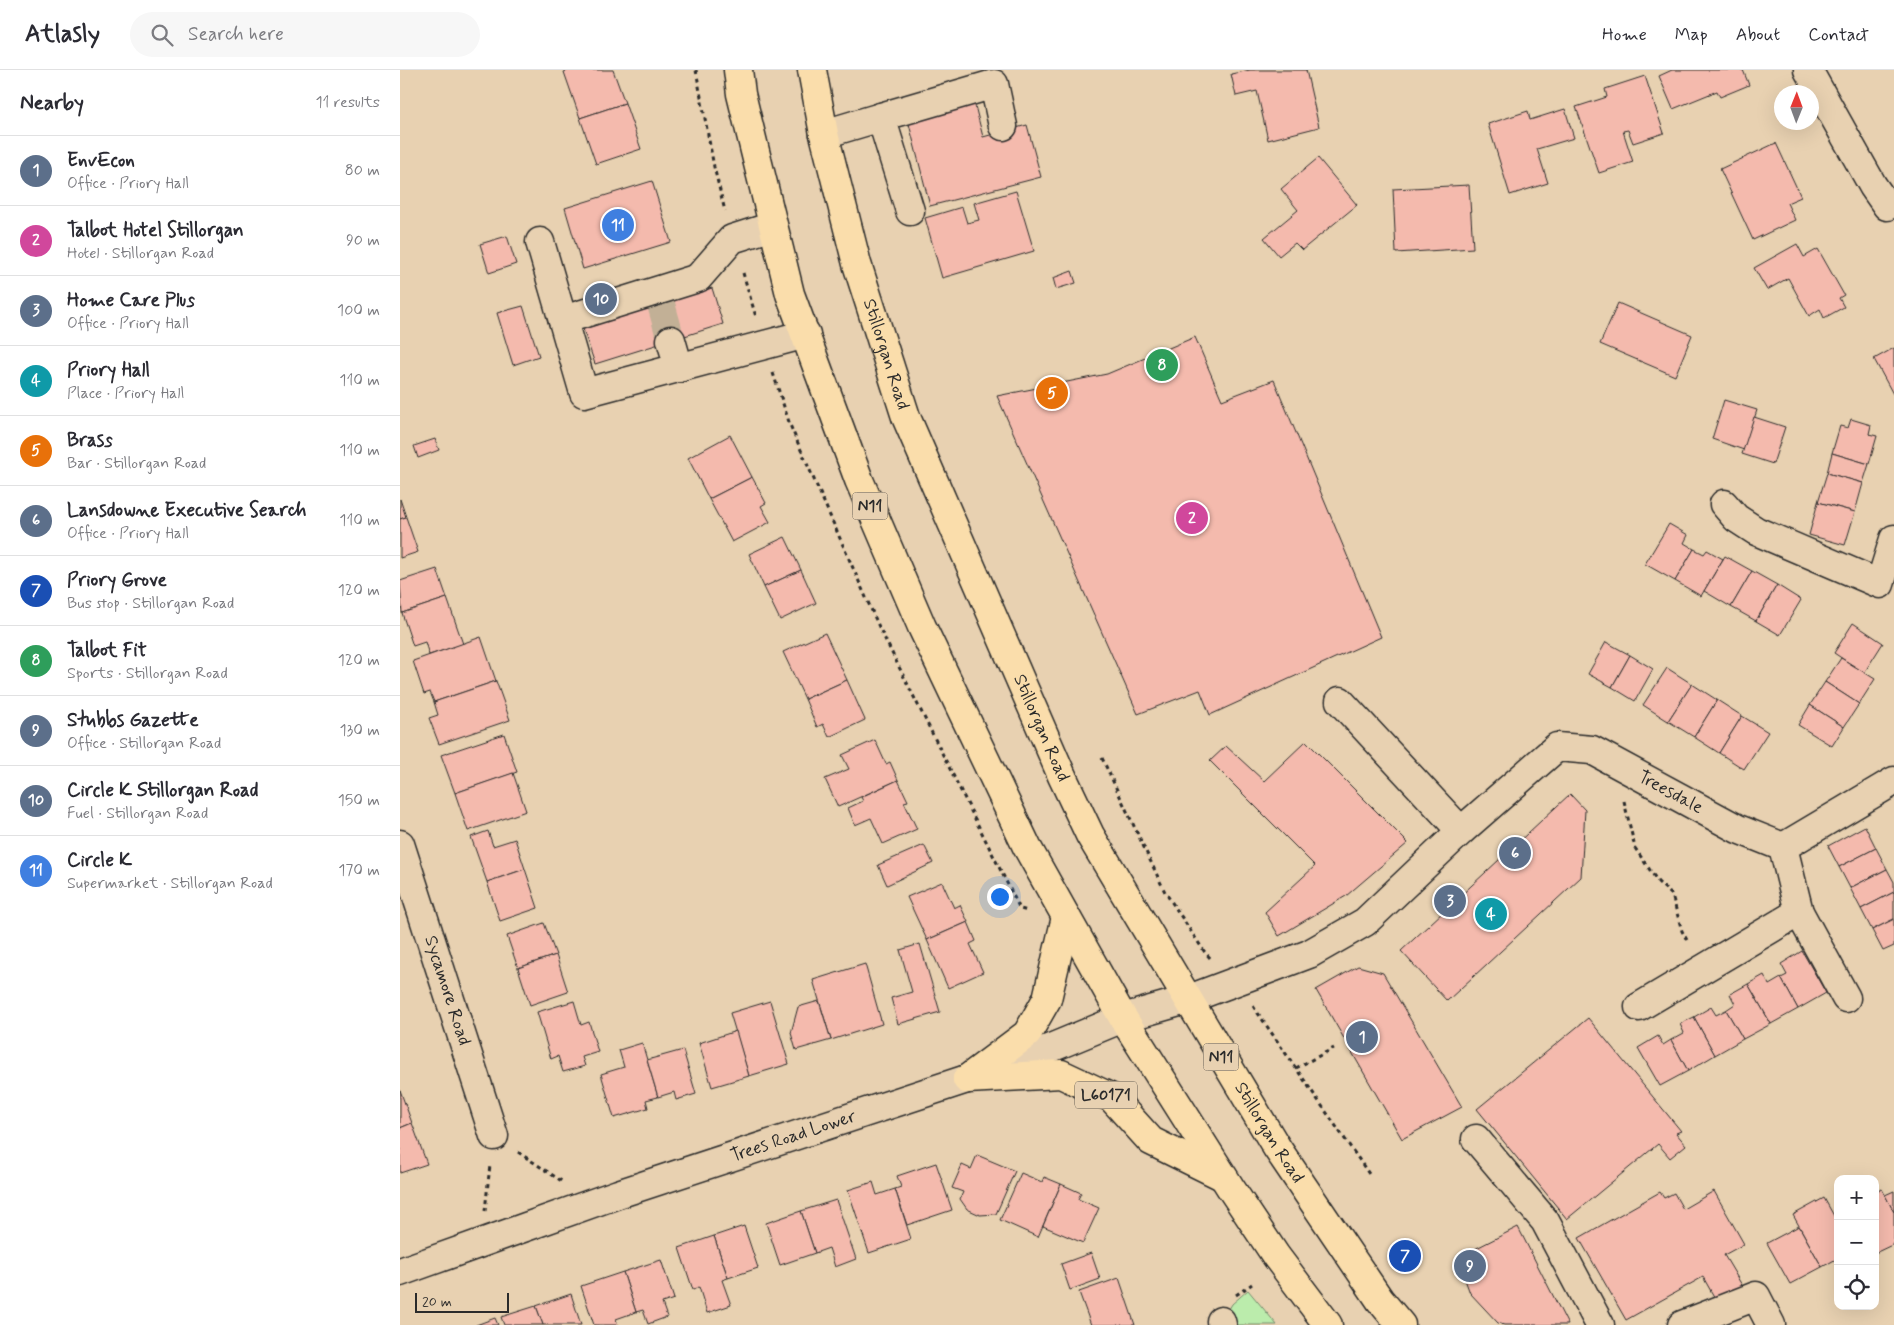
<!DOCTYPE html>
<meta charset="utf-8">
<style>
body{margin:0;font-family:Mynerve,sans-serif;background:#f7f7f7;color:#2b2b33}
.controls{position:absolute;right:15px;bottom:15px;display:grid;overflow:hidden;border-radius:10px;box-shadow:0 5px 20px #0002}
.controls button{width:45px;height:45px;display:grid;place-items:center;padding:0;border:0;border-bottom:1px solid #e1e1e2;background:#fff;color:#2b2b33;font:25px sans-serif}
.compass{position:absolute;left:1374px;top:15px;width:45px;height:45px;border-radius:50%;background:#fff;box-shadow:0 5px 20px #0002;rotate:1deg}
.scale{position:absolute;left:15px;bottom:12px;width:94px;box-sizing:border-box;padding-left:5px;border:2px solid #2b2b2b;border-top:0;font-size:14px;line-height:18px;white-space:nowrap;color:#2b2b2b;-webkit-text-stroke:4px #e8d1b1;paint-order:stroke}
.you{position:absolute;left:599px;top:826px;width:18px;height:18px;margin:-12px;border:4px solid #fff;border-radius:50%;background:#1a73e8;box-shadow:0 0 0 8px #1a73e833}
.badge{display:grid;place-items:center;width:32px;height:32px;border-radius:50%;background:#db2777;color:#fff;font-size:16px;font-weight:700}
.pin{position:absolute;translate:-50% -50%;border:2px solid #fff;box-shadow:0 1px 5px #0006}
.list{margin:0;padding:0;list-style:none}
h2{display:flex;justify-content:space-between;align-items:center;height:65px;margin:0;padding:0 20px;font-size:21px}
h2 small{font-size:16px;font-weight:400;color:#7c7c81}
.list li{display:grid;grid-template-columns:32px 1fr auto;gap:15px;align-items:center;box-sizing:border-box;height:70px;padding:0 20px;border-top:1px solid #e1e1e2}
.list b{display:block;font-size:19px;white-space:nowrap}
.list p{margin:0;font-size:16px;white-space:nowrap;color:#7c7c81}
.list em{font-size:16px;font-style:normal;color:#7c7c81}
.icon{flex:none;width:28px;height:28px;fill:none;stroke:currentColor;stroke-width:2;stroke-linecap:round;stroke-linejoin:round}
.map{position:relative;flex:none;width:1494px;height:1255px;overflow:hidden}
header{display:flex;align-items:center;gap:30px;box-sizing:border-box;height:70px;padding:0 25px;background:#fff;border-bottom:1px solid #e1e1e2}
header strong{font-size:24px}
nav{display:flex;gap:28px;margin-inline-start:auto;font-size:18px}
.search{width:350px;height:45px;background:#f7f7f7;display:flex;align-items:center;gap:12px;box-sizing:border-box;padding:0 18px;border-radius:28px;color:#7c7c81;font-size:19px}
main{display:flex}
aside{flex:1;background:#fff}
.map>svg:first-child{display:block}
.green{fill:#bbecac;stroke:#738c6c}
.building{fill:#f4baad;stroke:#2b2b2b}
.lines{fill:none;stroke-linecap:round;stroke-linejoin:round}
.minor-tunnel{stroke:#c2b096;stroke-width:28;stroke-dasharray:28 14;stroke-linecap:butt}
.minor-casing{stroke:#2b2b2b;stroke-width:31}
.highway-casing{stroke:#2b2b2b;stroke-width:31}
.path{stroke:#2b2b2b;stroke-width:3;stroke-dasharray:4 4;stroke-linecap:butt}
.minor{stroke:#e8d1b1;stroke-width:28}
.highway{stroke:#faddab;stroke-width:28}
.labels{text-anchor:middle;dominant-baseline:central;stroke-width:4.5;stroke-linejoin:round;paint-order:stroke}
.shield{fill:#e8d1b1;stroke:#645d53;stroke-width:1}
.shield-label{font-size:16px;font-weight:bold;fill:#2b2b2b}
.street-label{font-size:18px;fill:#2b2b2b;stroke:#e8d1b1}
</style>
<header>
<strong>Atlasly</strong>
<div class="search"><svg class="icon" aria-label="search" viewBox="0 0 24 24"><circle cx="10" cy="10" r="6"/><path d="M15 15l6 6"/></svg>Search here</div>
<nav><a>Home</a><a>Map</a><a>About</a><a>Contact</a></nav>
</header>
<main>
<aside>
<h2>Nearby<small>11 results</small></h2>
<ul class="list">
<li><span class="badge" style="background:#5c6f8a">1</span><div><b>EnvEcon</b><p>Office · Priory Hall</p></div><em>80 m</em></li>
<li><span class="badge" style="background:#d1479c">2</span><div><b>Talbot Hotel Stillorgan</b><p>Hotel · Stillorgan Road</p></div><em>90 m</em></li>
<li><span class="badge" style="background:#5c6f8a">3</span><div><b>Home Care Plus</b><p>Office · Priory Hall</p></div><em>100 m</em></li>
<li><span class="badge" style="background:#0f9aa8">4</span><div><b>Priory Hall</b><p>Place · Priory Hall</p></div><em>110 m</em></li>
<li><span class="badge" style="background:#e8710a">5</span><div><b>Brass</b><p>Bar · Stillorgan Road</p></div><em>110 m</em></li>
<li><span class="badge" style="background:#5c6f8a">6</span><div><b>Lansdowne Executive Search</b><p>Office · Priory Hall</p></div><em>110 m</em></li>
<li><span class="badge" style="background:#1a4fb4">7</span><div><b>Priory Grove</b><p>Bus stop · Stillorgan Road</p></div><em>120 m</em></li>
<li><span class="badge" style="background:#2e9e5b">8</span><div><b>Talbot Fit</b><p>Sports · Stillorgan Road</p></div><em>120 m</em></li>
<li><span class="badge" style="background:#5c6f8a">9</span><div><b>Stubbs Gazette</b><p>Office · Stillorgan Road</p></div><em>130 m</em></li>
<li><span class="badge" style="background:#5c6f8a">10</span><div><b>Circle K Stillorgan Road</b><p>Fuel · Stillorgan Road</p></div><em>150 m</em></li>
<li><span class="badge" style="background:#3f7fe0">11</span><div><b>Circle K</b><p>Supermarket · Stillorgan Road</p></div><em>170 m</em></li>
</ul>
</aside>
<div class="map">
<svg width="1494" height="1255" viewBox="0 0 1494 1255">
<rect width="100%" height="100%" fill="#e8d1b1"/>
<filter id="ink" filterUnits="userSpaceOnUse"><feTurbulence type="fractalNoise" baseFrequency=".02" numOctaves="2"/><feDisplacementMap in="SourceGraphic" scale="10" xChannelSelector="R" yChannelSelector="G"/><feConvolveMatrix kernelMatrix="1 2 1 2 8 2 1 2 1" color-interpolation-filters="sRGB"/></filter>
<g filter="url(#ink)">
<polygon class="green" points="848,1220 877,1255 829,1255 825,1246 832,1234"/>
<g class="building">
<polygon points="169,0 213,0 225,33 180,48 164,2"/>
<polygon points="850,0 906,0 919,57 868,70 857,21 836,26 831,4"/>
<polygon points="1343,0 1349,15 1320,27 1317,21 1273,39 1259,6 1272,0"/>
<polygon points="1245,6 1264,63 1233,73 1228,60 1223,61 1233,92 1199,103 1176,37 1207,27 1205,19"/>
<polygon points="573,28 583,67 627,55 641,107 530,136 507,46"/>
<polygon points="225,33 241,79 196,94 180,48"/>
<polygon points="1165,39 1174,68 1137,79 1148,113 1110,125 1088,54 1128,41 1130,50"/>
<polygon points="1376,73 1401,127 1387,133 1395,150 1353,170 1320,99"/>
<polygon points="918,88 957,135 902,180 895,173 879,186 864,168 898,140 881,119"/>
<polygon points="252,111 271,172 183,199 165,138"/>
<polygon points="1069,115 1073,178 996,183 993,119"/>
<polygon points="616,121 634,181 542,208 525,148 562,137 567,153 579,150 574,133"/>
<polygon points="107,166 116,194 89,203 80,174"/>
<polygon points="1397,174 1404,187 1418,179 1444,225 1439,228 1444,237 1424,248 1420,239 1409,246 1388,208 1367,220 1354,198"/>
<polygon points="672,201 676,213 656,219 653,208"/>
<polygon points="312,218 323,254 195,294 183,259"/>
<polygon points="1218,233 1292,265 1275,306 1200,274"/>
<polygon points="123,236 139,286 113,295 97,243"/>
<polygon points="795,267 822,330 874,310 981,567 810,645 800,620 738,644 597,326 707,304"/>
<polygon points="1494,278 1494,323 1493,324 1474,289"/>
<polygon points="1324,330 1357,340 1344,380 1312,369"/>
<polygon points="1354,347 1385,357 1373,394 1342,384"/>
<polygon points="1451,349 1471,355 1469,364 1477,366 1469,394 1432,383 1440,356 1448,358"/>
<polygon points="330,365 352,407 309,429 288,388"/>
<polygon points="35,369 39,380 18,388 14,376"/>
<polygon points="1432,383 1469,394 1463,413 1427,403"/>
<polygon points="1427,403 1463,413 1455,442 1418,432"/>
<polygon points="352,407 366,433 361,436 370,452 332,472 309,429"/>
<polygon points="0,429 6,447 0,449"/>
<polygon points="1418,432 1455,442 1445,475 1409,465"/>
<polygon points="6,447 18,482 0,488 0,449"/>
<polygon points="1269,454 1288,465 1284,473 1294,479 1275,511 1245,494"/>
<polygon points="385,467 401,500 364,517 349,484"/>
<polygon points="1294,479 1304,484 1307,480 1323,489 1301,526 1275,511"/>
<polygon points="1325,486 1352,501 1331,537 1304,521"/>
<polygon points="37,499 47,528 2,543 0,511"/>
<polygon points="401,500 416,533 380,550 364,517"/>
<polygon points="1352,501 1377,515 1356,551 1331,537"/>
<polygon points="1377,515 1401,530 1380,565 1356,551"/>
<polygon points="47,528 63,574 29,585 25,572 13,576 2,543"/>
<polygon points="1453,553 1483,573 1464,603 1434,583"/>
<polygon points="425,563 447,610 405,629 383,582"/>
<polygon points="81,567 96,611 34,632 30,622 24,624 13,591"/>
<polygon points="1206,572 1230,585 1212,617 1188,604"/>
<polygon points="1230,585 1253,599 1235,631 1212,617"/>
<polygon points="1441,588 1475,609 1459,634 1425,612"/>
<polygon points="1267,598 1292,614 1268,651 1243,635"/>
<polygon points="447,610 465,650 429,667 423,654 417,657 405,629"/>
<polygon points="96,611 110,650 39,674 29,648 38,645 34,632"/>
<polygon points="1425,612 1459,634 1444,657 1410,635"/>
<polygon points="1292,614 1317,630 1294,667 1268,651"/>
<polygon points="1317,630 1342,646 1319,683 1294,667"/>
<polygon points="1410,635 1444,657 1432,676 1398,655"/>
<polygon points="1342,646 1368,662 1344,699 1319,683"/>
<polygon points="104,664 117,702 55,723 41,685"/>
<polygon points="475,670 486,694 490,692 498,710 438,737 425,709 449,699 442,685"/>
<polygon points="906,671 1008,773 946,826 879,866 865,842 915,796 810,691 826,676 864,711"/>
<polygon points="113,703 126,741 68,761 55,723"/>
<polygon points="498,710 508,731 504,732 517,759 483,774 471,748 455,755 448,738 463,731 461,727"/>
<polygon points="1170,724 1185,740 1181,807 1047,931 1001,881"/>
<polygon points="1465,756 1476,778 1439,797 1428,776"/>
<polygon points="88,761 93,776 115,769 125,799 87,812 71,767"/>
<polygon points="524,775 533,793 487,815 478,795"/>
<polygon points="1476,778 1487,799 1450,818 1439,797"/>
<polygon points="125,799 138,838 100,851 87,812"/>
<polygon points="1487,799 1494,812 1494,822 1461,839 1450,818"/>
<polygon points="542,812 554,838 560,835 568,852 527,870 507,827"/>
<polygon points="1494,822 1494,849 1472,860 1461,839"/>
<polygon points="1494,849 1494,876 1483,881 1472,860"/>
<polygon points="568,852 576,871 570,874 583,902 548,918 527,870"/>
<polygon points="144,853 156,885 118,898 107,866"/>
<polygon points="520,874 540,942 498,954 491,928 512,922 500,880"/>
<polygon points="1402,881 1426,923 1398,939 1381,908 1387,905 1381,894"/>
<polygon points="156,885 168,922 130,935 118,898"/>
<polygon points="465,894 482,954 431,970 413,910"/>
<polygon points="958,896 983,903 1062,1037 1002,1069 916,920"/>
<polygon points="1364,905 1369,915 1381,908 1398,939 1371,954 1348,914"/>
<polygon points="1348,914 1371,954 1343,969 1326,940 1335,934 1330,924"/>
<polygon points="174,931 181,955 189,952 198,982 182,987 185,996 163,1002 158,986 151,989 137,942"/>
<polygon points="370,931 389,994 349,1006 330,943"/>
<polygon points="419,931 431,970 396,980 391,963 398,937"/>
<polygon points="1311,937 1316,945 1326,940 1343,969 1315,985 1294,947"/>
<polygon points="1294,947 1315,985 1288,1001 1271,970 1284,963 1280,954"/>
<polygon points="1188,948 1281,1061 1276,1063 1286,1075 1270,1088 1258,1074 1167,1149 1077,1039"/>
<polygon points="336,961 349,1006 312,1017 299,973"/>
<polygon points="1258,966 1263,975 1271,970 1288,1001 1260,1016 1238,978"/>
<polygon points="242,973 258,1027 246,1030 248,1038 214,1048 201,1004 224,997 219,980"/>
<polygon points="283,980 296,1024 276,1030 274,1022 258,1027 247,990"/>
<polygon points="0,1020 12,1053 0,1058"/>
<polygon points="12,1053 27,1094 0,1103 0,1058"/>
<polygon points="577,1085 615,1101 596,1144 580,1145 567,1139 560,1129 563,1122 552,1118 562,1095 571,1099"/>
<polygon points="536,1093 552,1140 507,1155 495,1119 501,1117 497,1106"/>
<polygon points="621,1103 642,1112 644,1107 661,1114 638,1167 600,1150"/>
<polygon points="473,1112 477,1125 495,1119 511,1169 469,1183 448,1120"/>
<polygon points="661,1114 681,1123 678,1129 699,1138 683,1173 643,1156"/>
<polygon points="1482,1119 1494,1142 1494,1174 1475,1183 1475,1122"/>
<polygon points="1314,1121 1344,1174 1324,1185 1343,1217 1317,1232 1303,1207 1226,1250 1179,1168 1260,1122 1264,1128 1274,1123 1283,1139"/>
<polygon points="1494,1121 1494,1142 1485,1125"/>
<polygon points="1424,1128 1438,1153 1438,1188 1422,1197 1393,1145"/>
<polygon points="436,1130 456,1189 435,1197 429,1178 415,1183 401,1141"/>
<polygon points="401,1141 415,1183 380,1195 366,1153"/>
<polygon points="344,1156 358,1198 328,1208 314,1166"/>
<polygon points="1399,1156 1422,1197 1390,1214 1367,1173"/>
<polygon points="1118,1157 1168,1255 1104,1255 1098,1253 1070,1223 1057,1188"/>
<polygon points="314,1166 328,1208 322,1210 331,1235 307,1243 299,1217 293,1220 279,1178"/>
<polygon points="691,1183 700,1209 670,1220 661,1194"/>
<polygon points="261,1190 274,1229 262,1233 267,1247 248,1254 243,1240 236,1242 223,1202"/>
<polygon points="223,1202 236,1242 216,1249 218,1255 194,1255 181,1216"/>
<polygon points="719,1208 735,1255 691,1255 679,1222"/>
<polygon points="171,1224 181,1255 143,1255 136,1236"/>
<polygon points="136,1236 143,1255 104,1255 101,1247"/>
<polygon points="95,1248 98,1255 76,1255"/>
</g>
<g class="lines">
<polyline class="minor-tunnel" points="261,234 271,270"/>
<g class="minor-casing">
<g id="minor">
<polyline points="1408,0 1473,116 1487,136"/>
<polyline points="481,47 594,14 603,56"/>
<polyline points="424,64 481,47 510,141"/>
<polyline points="140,172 184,323 406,264"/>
<polyline points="163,250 298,208 332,169 373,156"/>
<polyline points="271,270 279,298"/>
<polyline points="1324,434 1336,448 1356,461 1480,514 1494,469"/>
<polyline points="940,631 1061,761"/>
<path id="s1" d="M0 774 94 1066"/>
<polyline points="1383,777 1494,711"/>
<polyline points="1239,937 1399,842"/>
<polyline points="1076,1069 1145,1151 1200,1255"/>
<path id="s2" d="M0 1202 218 1124 567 1009 641 982 723 948 786 930 909 884 965 852 1061 761 1157 677 1192 680 1338 759 1383 777 1399 842 1446 928"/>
<polyline points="821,1251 822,1255"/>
<polyline points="1282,1255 1356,1226 1371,1255"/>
</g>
</g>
<g class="highway-casing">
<g id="highway">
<polyline points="338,0 341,24 390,224 459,410 522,557 627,777 723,948 830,1117 876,1186 928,1255"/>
<path id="s3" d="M412 0 424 64 457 194 506 347 662 706 690 765 877 1078 980 1230 1001 1255"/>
<polyline points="567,1009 661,1004 712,1028 751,1071 822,1106"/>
<polyline points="567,1009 627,964 647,929 666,847"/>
</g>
</g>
<g class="path">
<polyline points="296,0 314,97 325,141"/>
<polyline points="343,203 356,247"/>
<polyline points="373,303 390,355 479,557 620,839 628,841"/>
<polyline points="702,688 765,822 804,881 811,889"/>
<polyline points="1224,731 1235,778 1258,812 1272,825 1282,861 1288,872"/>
<polyline points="853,936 969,1104"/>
<polyline points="896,998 934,978"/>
<polyline points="118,1082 163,1112"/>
<polyline points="85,1141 90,1095"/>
<polyline points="836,1225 852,1214"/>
</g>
<use href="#minor" class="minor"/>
<use href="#highway" class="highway"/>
</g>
</g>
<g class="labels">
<g class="shield">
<rect x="452.5" y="422.5" width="35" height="27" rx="4"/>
<rect x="803.5" y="973.5" width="35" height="27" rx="4"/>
<rect x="675" y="1011.5" width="62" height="27" rx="4"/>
</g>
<g class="shield-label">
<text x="470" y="436">N11</text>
<text x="821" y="987">N11</text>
<text x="706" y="1025">L60171</text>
</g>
<g class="street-label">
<text stroke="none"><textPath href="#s3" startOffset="294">Stillorgan Road</textPath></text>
<text stroke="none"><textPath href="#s3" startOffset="699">Stillorgan Road</textPath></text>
<text stroke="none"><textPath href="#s2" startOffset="1412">Treesdale</textPath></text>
<text stroke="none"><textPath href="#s1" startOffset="154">Sycamore Road</textPath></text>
<text stroke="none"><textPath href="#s3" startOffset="1164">Stillorgan Road</textPath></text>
<text stroke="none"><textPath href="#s2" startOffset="416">Trees Road Lower</textPath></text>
</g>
</g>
</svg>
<div class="controls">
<button>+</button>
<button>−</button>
<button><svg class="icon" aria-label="locate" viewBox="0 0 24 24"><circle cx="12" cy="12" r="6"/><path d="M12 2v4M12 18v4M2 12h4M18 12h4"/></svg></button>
</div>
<svg class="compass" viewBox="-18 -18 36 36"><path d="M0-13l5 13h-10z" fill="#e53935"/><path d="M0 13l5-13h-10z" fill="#7c7c81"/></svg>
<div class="scale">20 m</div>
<div class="you"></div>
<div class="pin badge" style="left:962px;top:967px;background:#5c6f8a">1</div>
<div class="pin badge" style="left:792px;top:448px;background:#d1479c">2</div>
<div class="pin badge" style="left:1050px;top:831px;background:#5c6f8a">3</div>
<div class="pin badge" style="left:1091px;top:844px;background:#0f9aa8">4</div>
<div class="pin badge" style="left:652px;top:323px;background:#e8710a">5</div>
<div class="pin badge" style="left:1115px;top:783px;background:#5c6f8a">6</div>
<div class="pin badge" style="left:1005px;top:1186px;background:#1a4fb4">7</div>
<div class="pin badge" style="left:762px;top:295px;background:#2e9e5b">8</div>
<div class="pin badge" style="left:1070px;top:1196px;background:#5c6f8a">9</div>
<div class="pin badge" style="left:201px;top:229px;background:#5c6f8a">10</div>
<div class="pin badge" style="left:218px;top:155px;background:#3f7fe0">11</div>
</div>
</main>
